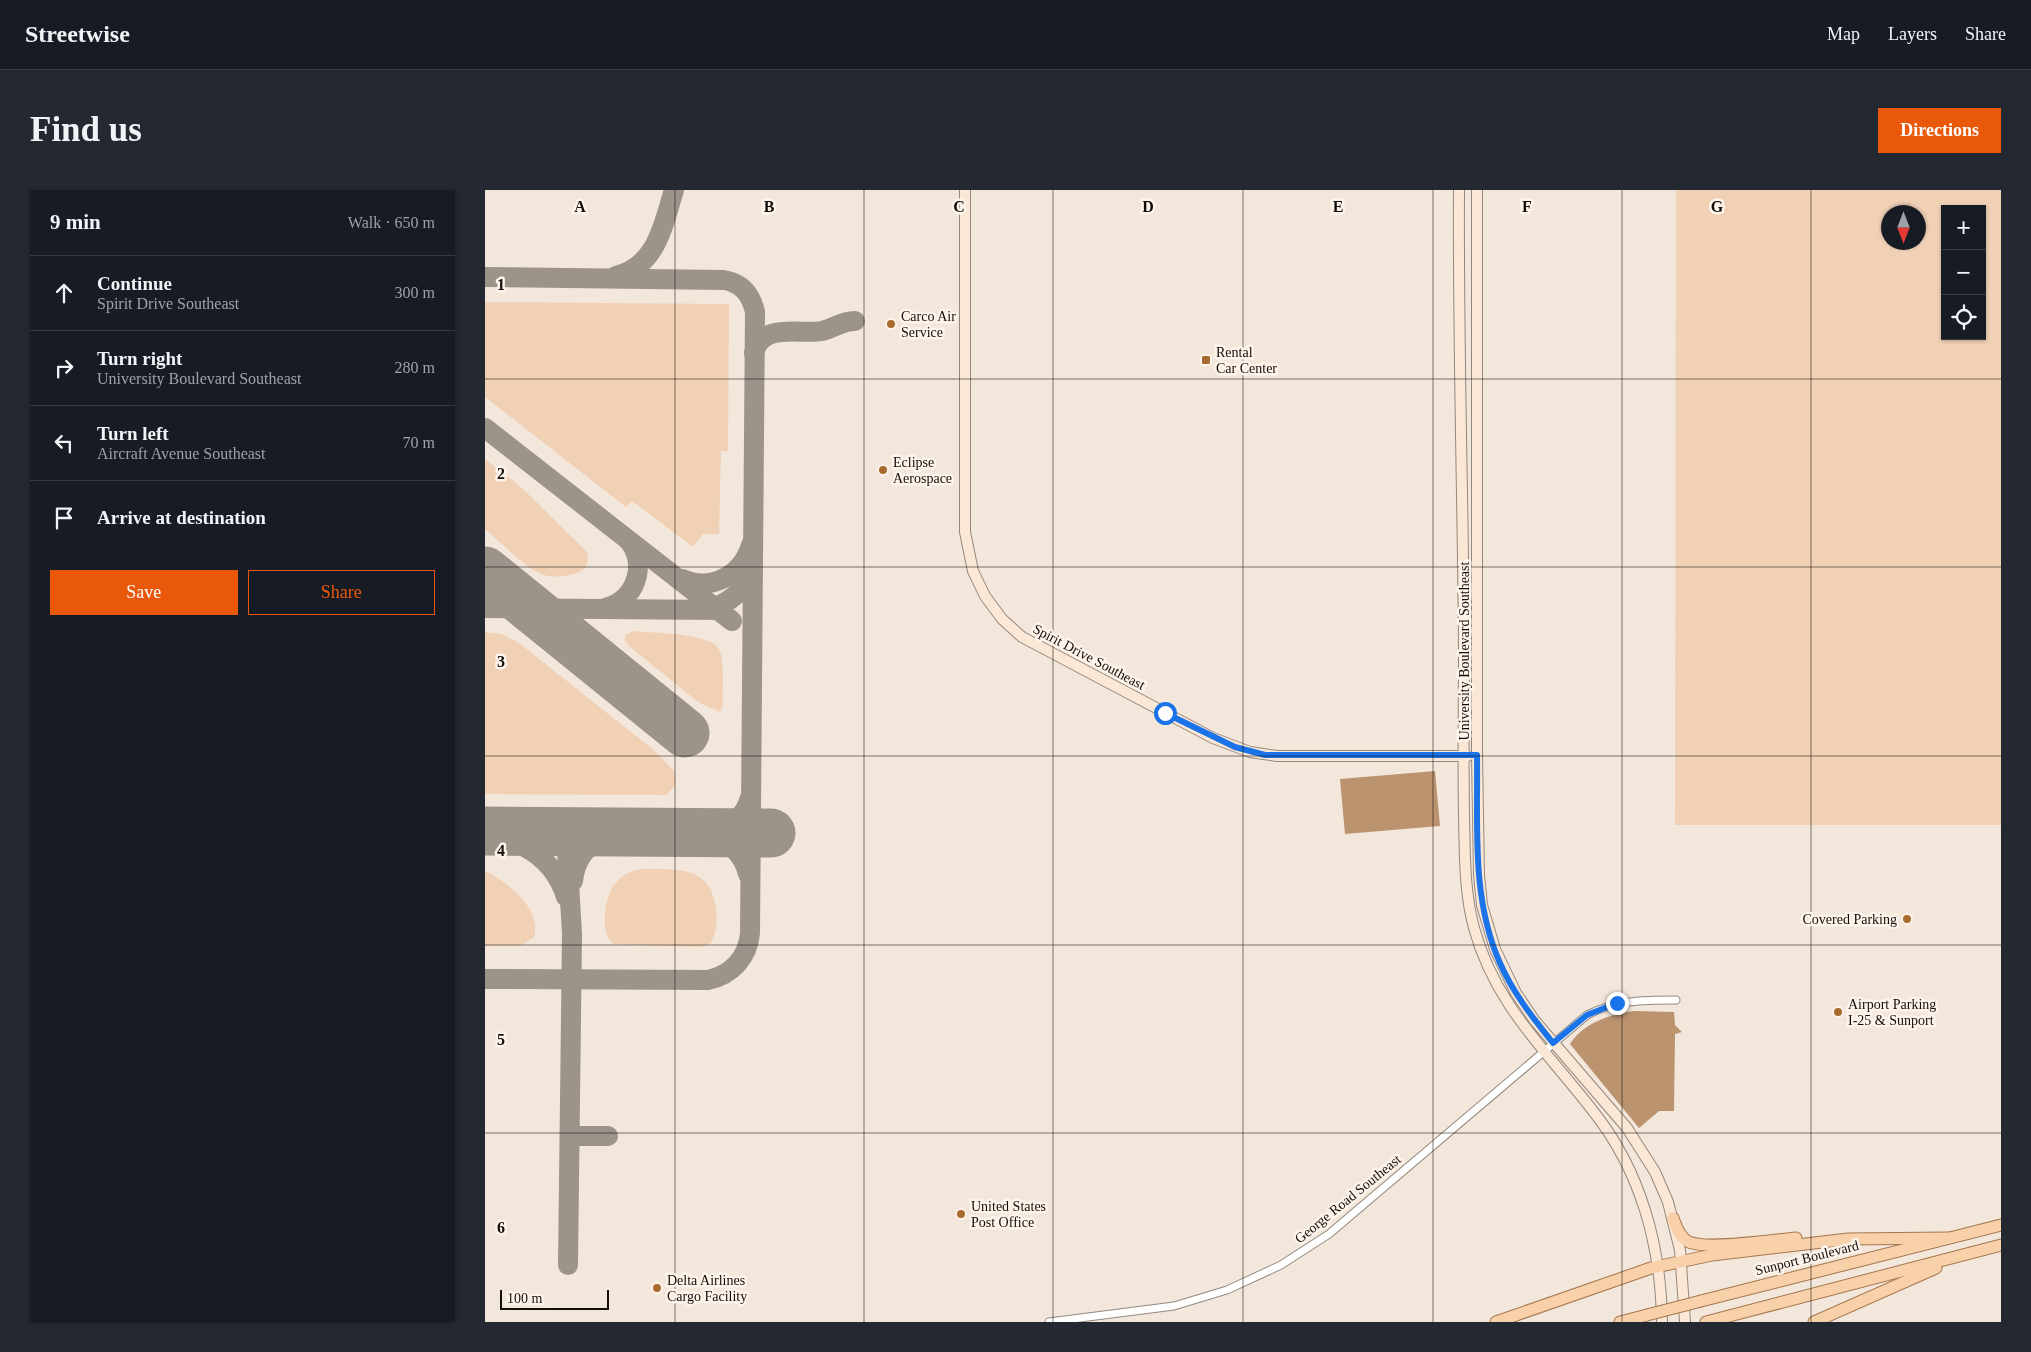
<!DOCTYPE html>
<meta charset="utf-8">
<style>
body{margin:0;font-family:"Times New Roman",serif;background:#242831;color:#f1f3f6}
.controls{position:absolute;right:15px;top:15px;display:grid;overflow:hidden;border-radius:0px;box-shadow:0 1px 4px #0004}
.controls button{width:45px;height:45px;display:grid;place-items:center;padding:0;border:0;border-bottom:1px solid #363941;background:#171b24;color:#f1f3f6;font:25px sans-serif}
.compass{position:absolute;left:1396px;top:15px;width:45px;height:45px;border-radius:50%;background:#171b24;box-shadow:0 1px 4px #0004;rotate:180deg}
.scale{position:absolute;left:15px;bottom:12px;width:109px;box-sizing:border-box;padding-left:5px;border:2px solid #120e0a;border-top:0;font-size:14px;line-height:18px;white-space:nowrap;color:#120e0a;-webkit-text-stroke:4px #fff4eb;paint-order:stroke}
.stop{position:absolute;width:15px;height:15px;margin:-11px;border:4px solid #1a73e8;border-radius:50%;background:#fff}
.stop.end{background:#1a73e8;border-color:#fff;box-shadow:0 1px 5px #0008}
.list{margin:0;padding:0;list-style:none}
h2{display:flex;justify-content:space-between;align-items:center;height:65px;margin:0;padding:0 20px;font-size:21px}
h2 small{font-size:16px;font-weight:400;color:#9ea1a6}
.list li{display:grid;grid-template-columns:32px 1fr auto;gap:15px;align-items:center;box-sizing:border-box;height:75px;padding:0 20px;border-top:1px solid #363941}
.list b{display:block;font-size:19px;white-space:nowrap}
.list p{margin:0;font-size:16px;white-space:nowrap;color:#9ea1a6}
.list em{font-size:16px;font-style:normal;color:#9ea1a6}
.actions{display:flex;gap:10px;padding:15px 20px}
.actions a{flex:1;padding:11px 0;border:1px solid #ea580c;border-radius:0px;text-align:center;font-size:18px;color:#ea580c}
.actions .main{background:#ea580c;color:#fff}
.icon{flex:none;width:28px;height:28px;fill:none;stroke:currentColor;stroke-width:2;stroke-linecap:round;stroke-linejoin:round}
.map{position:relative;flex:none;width:1516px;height:1132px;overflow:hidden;border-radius:0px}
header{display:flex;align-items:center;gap:30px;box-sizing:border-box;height:70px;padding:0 25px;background:#171b24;border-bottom:1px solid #363941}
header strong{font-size:24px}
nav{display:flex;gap:28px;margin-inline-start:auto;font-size:18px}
.intro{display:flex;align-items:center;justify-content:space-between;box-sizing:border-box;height:120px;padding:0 30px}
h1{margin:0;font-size:35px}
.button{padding:12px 22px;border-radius:0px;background:#ea580c;color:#fff;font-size:18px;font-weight:700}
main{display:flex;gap:30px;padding:0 30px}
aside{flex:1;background:#171b24;border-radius:0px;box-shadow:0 1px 4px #0004}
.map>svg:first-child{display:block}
.green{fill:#f1d1b6;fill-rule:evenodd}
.water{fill:#bb936f}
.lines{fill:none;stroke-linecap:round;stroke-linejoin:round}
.taxiway{stroke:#9c938a;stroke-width:20}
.runway{stroke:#9c938a;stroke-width:49}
.street-casing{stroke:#94887e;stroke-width:9}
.secondary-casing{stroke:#94887e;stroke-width:12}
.primary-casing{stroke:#a4774e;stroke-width:13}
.street{stroke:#fff;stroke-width:7}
.secondary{stroke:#fbe7d5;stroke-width:10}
.primary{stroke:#f8d0aa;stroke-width:11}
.primary-bridge-casing{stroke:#a4774e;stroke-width:13;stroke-linecap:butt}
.primary-bridge{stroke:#f8d0aa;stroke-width:11}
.route{stroke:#1a73e8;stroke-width:6}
.grid{fill:none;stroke:#120e0a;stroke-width:1;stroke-opacity:0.55}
.poi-dot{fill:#a76b2e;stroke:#fff4eb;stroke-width:2}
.labels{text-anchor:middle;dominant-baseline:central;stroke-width:5;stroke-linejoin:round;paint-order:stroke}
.poi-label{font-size:14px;fill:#120e0a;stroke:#fff4eb;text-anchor:start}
.street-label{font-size:14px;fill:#120e0a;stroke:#fff4eb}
.grid-label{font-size:16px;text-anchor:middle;font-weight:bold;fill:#120e0a;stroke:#fff4eb;stroke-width:5;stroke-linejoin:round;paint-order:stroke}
</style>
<header>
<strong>Streetwise</strong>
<nav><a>Map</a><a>Layers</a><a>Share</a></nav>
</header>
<div class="intro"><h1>Find us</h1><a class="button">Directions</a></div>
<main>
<aside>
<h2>9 min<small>Walk · 650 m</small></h2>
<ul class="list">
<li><svg class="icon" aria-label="ahead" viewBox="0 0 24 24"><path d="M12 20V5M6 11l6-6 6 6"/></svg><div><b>Continue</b><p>Spirit Drive Southeast</p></div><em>300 m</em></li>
<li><svg class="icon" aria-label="right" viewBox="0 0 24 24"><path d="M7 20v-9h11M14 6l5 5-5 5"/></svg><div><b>Turn right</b><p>University Boulevard Southeast</p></div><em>280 m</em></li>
<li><svg class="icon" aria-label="left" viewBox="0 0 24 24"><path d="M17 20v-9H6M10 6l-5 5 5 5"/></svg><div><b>Turn left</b><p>Aircraft Avenue Southeast</p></div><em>70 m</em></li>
<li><svg class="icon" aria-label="arrive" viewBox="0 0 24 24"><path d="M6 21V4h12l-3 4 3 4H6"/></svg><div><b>Arrive at destination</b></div></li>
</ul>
<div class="actions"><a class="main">Save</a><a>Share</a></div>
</aside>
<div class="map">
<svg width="1516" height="1132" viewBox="0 0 1516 1132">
<rect width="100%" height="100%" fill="#f3e6db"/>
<g class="green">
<path d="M1191 0H1516V635H1190ZM1460 19H1497V146H1460ZM1404 22H1434V52H1404Z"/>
<polygon points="0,112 244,114 243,261 236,261 234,344 218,344 208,357 147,311 141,317 0,207"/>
<path d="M0 269 37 298 101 361C104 368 104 376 96 381 86 387 65 389 54 383 38 375 15 352 0 339Z"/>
<path d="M149 441C166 443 226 443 234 459 240 471 237 502 238 516L235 522 213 512 144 456 140 451V445Z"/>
<polygon points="0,442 16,444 34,453 170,561 189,581 191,594 181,605 0,604"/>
<path d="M156 679C191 679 226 675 231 719 232 731 232 742 226 753L216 757 128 754C120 745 119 737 120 725 122 700 131 684 156 679Z"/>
<path d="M0 681C23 692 57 719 49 747L37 755 0 756Z"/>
</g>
<g class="water">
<polygon points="950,581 955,636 860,644 855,589"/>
<path d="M1149 821 1189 822 1190 835 1197 842 1190 844 1189 921H1174L1154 938 1085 854C1098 833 1126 824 1149 821Z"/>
</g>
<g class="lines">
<g class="taxiway">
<path d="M131 86C172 76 178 35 189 0"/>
<path d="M0 87 239 90C257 93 266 104 270 122L265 743C263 767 247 785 223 790L0 789"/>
<path d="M269 163C277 132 314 145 337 141 350 138 356 131 370 131"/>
<polyline points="0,238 247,431"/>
<path d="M197 389C226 402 257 385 266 355"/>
<polyline points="0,418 238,420"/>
<path d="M120 418C150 411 163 376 144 351"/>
<path d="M223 419C244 414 259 401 266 380"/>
<path d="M0 642C37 652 69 667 81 707"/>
<polyline points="81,642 87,744 83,1075"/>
<path d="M221 643C243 639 258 631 265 608"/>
<path d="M88 691C93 643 136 642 174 642 189 642 207 639 221 643 241 647 259 665 263 684"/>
<polyline points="85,946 123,946"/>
</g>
<g class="runway">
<polyline points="0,381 200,543"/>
<polyline points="0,641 286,643"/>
</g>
<g class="street-casing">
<path id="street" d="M564 1132 689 1116 742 1100 796 1075 844 1044 1102 825C1131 810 1159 810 1191 810"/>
</g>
<g class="secondary-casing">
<g id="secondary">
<polyline points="480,0 480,342 488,381 500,406 517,429 537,447 728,548 765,562 792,566 983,566"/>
<path d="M974 0C973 153 978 306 979 459 979 514 978 570 979 626 980 663 979 701 989 738 1010 815 1061 860 1108 921 1156 981 1176 1056 1177 1132"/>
<polyline points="992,0 992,565 994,685 997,715 1010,759 1031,803 1050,831 1142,938 1170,982 1183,1012 1195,1060 1200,1132"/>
</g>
</g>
<g class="primary-casing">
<g id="primary">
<path d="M1188 1028C1191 1036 1194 1046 1202 1051 1219 1061 1289 1050 1311 1048"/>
<polyline points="1216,1111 1516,1035"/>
<polyline points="1011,1132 1166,1078 1227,1065 1363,1049 1463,1048"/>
<polyline points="1135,1132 1162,1125"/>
<polyline points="1221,1132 1516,1055"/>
<polyline points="1329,1132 1451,1078"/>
</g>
</g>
<use href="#street" class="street"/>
<use href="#secondary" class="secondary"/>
<use href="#primary" class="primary"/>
<g class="primary-bridge-casing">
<polyline id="primary-bridge" points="1162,1125 1216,1111"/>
</g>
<use href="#primary-bridge" class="primary-bridge"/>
</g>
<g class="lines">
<path class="route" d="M680 523 750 557 780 565H992C993 635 986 708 1015 773 1028 803 1048 828 1068 853L1102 825 1132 813"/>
</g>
<path class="grid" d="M190 0V1132M379 0V1132M568 0V1132M758 0V1132M948 0V1132M1137 0V1132M1326 0V1132M0 189H1516M0 377H1516M0 566H1516M0 755H1516M0 943H1516"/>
<g class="poi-dot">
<circle cx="406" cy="134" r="5"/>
<rect x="716" y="165" width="10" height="10" rx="2.5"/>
<circle cx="398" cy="280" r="5"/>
<circle cx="1422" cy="729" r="5"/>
<circle cx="1353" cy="822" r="5"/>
<circle cx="476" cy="1024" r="5"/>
<circle cx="172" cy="1098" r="5"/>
</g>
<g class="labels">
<g class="poi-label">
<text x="416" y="126">Carco Air<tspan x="416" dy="16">Service</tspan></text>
<text x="731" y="162">Rental<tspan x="731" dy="16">Car Center</tspan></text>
<text x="408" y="272">Eclipse<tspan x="408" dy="16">Aerospace</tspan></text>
<text x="1412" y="729" text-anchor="end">Covered Parking</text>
<text x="1363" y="814">Airport Parking<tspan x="1363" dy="16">I-25 &amp; Sunport</tspan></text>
<text x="486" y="1016">United States<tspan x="486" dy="16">Post Office</tspan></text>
<text x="182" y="1090">Delta Airlines<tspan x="182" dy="16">Cargo Facility</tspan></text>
</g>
<g class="street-label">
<text transform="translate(979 461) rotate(-90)">University Boulevard Southeast</text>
<text transform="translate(604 467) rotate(28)">Spirit Drive Southeast</text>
<text transform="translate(863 1009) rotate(-39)">George Road Southeast</text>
<text transform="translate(1322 1068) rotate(-14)">Sunport Boulevard</text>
</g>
</g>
<g class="grid-label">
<text x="95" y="22">A</text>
<text x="284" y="22">B</text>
<text x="474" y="22">C</text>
<text x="663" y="22">D</text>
<text x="853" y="22">E</text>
<text x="1042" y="22">F</text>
<text x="1232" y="22">G</text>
<text x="16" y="100">1</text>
<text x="16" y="289">2</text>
<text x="16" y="477">3</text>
<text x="16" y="666">4</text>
<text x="16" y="855">5</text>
<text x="16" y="1043">6</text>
</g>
</svg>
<div class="controls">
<button>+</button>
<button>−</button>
<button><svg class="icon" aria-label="locate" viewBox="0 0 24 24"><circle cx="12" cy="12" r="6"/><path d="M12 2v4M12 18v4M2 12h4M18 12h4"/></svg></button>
</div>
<svg class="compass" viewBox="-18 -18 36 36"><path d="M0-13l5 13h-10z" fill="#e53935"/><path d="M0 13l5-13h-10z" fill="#9ea1a6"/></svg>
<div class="scale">100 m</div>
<div class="stop" style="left:680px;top:523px"></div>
<div class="stop end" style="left:1132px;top:813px"></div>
</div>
</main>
